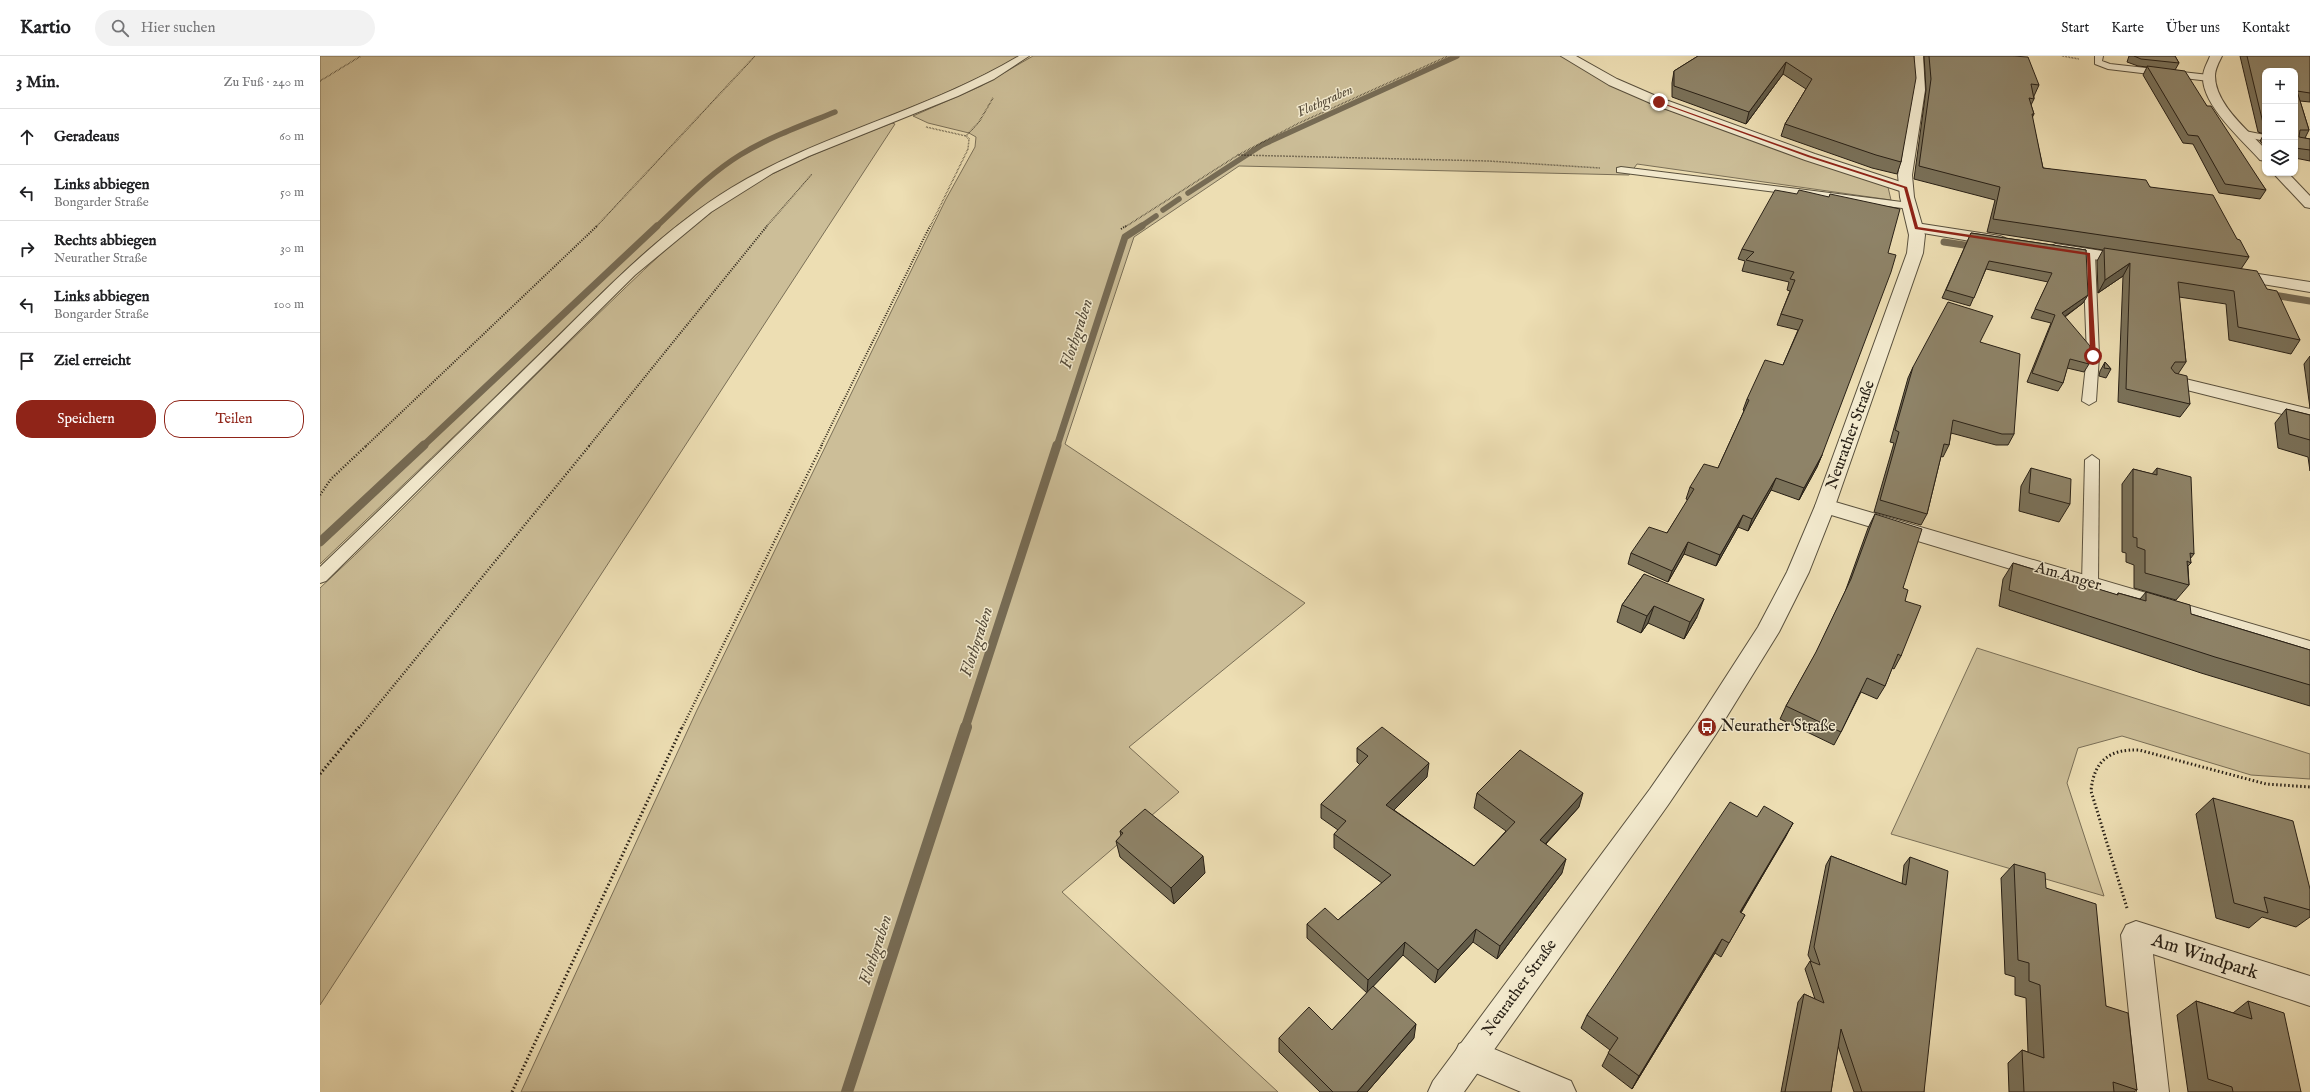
<!DOCTYPE html>
<html lang="de">
<meta charset="utf-8">
<style>
body{margin:0;font-family:"IM FELL English",serif;background:#f2f2f2;color:#202124}
.controls{position:absolute;right:12px;top:12px;display:grid;overflow:hidden;border-radius:8px;box-shadow:0 1px 3px #0004}
.controls button{width:36px;height:36px;display:grid;place-items:center;padding:0;border:0;border-bottom:1px solid #e0e0e0;background:#fff;color:#202124;font:20px sans-serif}
.stop{position:absolute;width:12px;height:12px;margin:-9px;border:3px solid #8f2418;border-radius:50%;background:#fff}
.stop.end{background:#8f2418;border-color:#fff;box-shadow:0 1px 4px #0008}
.list{margin:0;padding:0;list-style:none}
h2{display:flex;justify-content:space-between;align-items:center;height:52px;margin:0;padding:0 16px;font-size:17px}
h2 small{font-size:13px;font-weight:400;color:#757577}
.list li{display:grid;grid-template-columns:26px 1fr auto;gap:12px;align-items:center;box-sizing:border-box;height:56px;padding:0 16px;border-top:1px solid #e0e0e0}
.list b{display:block;font-size:15px;white-space:nowrap}
.list p{margin:0;font-size:13px;white-space:nowrap;color:#757577}
.list em{font-size:13px;font-style:normal;color:#757577}
.actions{display:flex;gap:8px;padding:12px 16px}
.actions a{flex:1;padding:9px 0;border:1px solid #8f2418;border-radius:16px;text-align:center;font-size:14px;color:#8f2418}
.actions .main{background:#8f2418;color:#fff}
.icon{flex:none;width:22px;height:22px;fill:none;stroke:currentColor;stroke-width:2;stroke-linecap:round;stroke-linejoin:round}
.map{position:relative;flex:none;width:1990px;height:1036px;overflow:hidden}
header{display:flex;align-items:center;gap:24px;box-sizing:border-box;height:56px;padding:0 20px;background:#fff;border-bottom:1px solid #e0e0e0}
header strong{font-size:19px}
nav{display:flex;gap:22px;margin-inline-start:auto;font-size:14px}
.search{width:280px;height:36px;background:#f2f2f2;display:flex;align-items:center;gap:10px;box-sizing:border-box;padding:0 14px;border-radius:22px;color:#757577;font-size:15px}
main{display:flex}
aside{flex:1;background:#fff}
.map>svg:first-child{display:block}
.green{fill:#ccbe98;stroke:#7a6f57}
.lines{fill:none;stroke-linecap:round;stroke-linejoin:round}
.stream-far3{stroke:#766b54;stroke-width:5.5}
.stream-far2{stroke:#766b54;stroke-width:7}
.stream-far1{stroke:#766b54;stroke-width:9}
.stream{stroke:#766b54;stroke-width:12}
.service-casing{stroke:#59503d;stroke-width:2}
.minor-casing{stroke:#59503d;stroke-width:2}
.tertiary-casing{stroke:#59503d;stroke-width:2}
.path-far3{stroke:#282016;stroke-width:1.5;stroke-dasharray:0.5 1;stroke-linecap:butt}
.path-far2{stroke:#282016;stroke-width:2;stroke-dasharray:1 1.5;stroke-linecap:butt}
.path-far1{stroke:#282016;stroke-width:2.5;stroke-dasharray:1 2;stroke-linecap:butt}
.path{stroke:#282016;stroke-width:3;stroke-dasharray:1.5 2.5;stroke-linecap:butt}
.service{fill:#f3eace;fill-rule:evenodd}
.minor{fill:#f3eace;fill-rule:evenodd}
.tertiary{fill:#f3eace;fill-rule:evenodd}
.wall{fill:#7a7159;stroke:#282016}
.shaded-wall{fill:#635c49;stroke:#282016}
.building{fill:#8e8368;stroke:#282016}
.route{fill:#8f2418}
.labels{text-anchor:middle;dominant-baseline:central;stroke-width:3;stroke-linejoin:round;paint-order:stroke}
.far-water-label{font-size:14px;font-style:italic;fill:#564c3a;stroke:#f3eace}
.street-label{font-size:16px;fill:#282016;stroke:#f3eace}
.poi-label{font-size:16px;fill:#282016;stroke:#f3eace;text-anchor:start}
.water-label{font-size:17px;font-style:italic;fill:#564c3a;stroke:#f3eace}
.near-street-label{font-size:19px;fill:#282016;stroke:#f3eace}
</style>
<header>
<strong>Kartio</strong>
<div class="search"><svg class="icon" aria-label="search" viewBox="0 0 24 24"><circle cx="10" cy="10" r="6"/><path d="M15 15l6 6"/></svg>Hier suchen</div>
<nav><a>Start</a><a>Karte</a><a>Über uns</a><a>Kontakt</a></nav>
</header>
<main>
<aside>
<h2>3 Min.<small>Zu Fuß · 240 m</small></h2>
<ul class="list">
<li><svg class="icon" aria-label="ahead" viewBox="0 0 24 24"><path d="M12 20V5M6 11l6-6 6 6"/></svg><div><b>Geradeaus</b></div><em>60 m</em></li>
<li><svg class="icon" aria-label="left" viewBox="0 0 24 24"><path d="M17 20v-9H6M10 6l-5 5 5 5"/></svg><div><b>Links abbiegen</b><p>Bongarder Straße</p></div><em>50 m</em></li>
<li><svg class="icon" aria-label="right" viewBox="0 0 24 24"><path d="M7 20v-9h11M14 6l5 5-5 5"/></svg><div><b>Rechts abbiegen</b><p>Neurather Straße</p></div><em>30 m</em></li>
<li><svg class="icon" aria-label="left" viewBox="0 0 24 24"><path d="M17 20v-9H6M10 6l-5 5 5 5"/></svg><div><b>Links abbiegen</b><p>Bongarder Straße</p></div><em>100 m</em></li>
<li><svg class="icon" aria-label="arrive" viewBox="0 0 24 24"><path d="M6 21V4h12l-3 4 3 4H6"/></svg><div><b>Ziel erreicht</b></div></li>
</ul>
<div class="actions"><a class="main">Speichern</a><a>Teilen</a></div>
</aside>
<div class="map">
<svg width="1990" height="1036" viewBox="0 0 1990 1036">
<rect width="100%" height="100%" fill="#eddeb3"/>
<filter id="stains"><feTurbulence type="fractalNoise" baseFrequency=".005" numOctaves="4"/><feColorMatrix values="0 0 0 0 .2 0 0 0 0 .09 0 0 0 0 .02 0 0 0 .5 -.17"/></filter>
<radialGradient id="worn" r=".72"><stop offset=".6" stop-color="#630" stop-opacity="0"/><stop offset="1" stop-color="#630" stop-opacity=".3"/></radialGradient>
<g class="green">
<path d="M0 0H699C598 59 480 83 382 151 324 191 273 246 222 295 149 367 74 437 0 508Z"/>
<polygon points="713,0 1242,0 1331,48 1568,131 1571,144 1317,108 1309,119 919,110 814,181 745,388 985,547 809,691 859,736 742,836 958,1036 201,1036 377,654 626,143 655,91 656,81 649,77 608,67 593,60 661,30"/>
<path d="M572 67 575 68 0 949V532C93 446 180 352 272 264 318 220 362 174 416 139 463 108 520 88 572 67Z"/>
<polygon points="1657,592 1990,698 1990,723 1931,719 1802,680 1758,692 1747,727 1784,840 1571,778"/>
</g>
<g class="lines">
<g class="stream-far3">
<polyline points="868,137 942,89 1137,0"/>
<polyline points="843,154 859,143"/>
<path d="M336 171C363 146 389 118 420 99 449 81 483 69 515 56"/>
<polyline points="820,171 836,160"/>
</g>
<g class="stream-far2">
<polyline points="1624,186 1658,191"/>
<polyline points="1947,238 1990,245"/>
<polyline points="103,390 337,170"/>
<polyline points="737,390 805,181 822,170"/>
</g>
<g class="stream-far1">
<polyline points="0,486 104,389"/>
<polyline points="645,672 737,389"/>
</g>
<polyline class="stream" points="527,1036 646,671"/>
<g class="service-casing">
<g id="service">
<path d="M699 0H709L674 23 638 40 489 100 453 117 391 156 315 219 6 525 0 527V511C71 443 142 375 212 306 275 245 336 178 411 132 502 77 607 55 699 0Z"/>
<polygon points="1775,0 1783,0 1782,5 1790,8 1889,19 1893,22 1889,25 1788,13 1775,8"/>
<polygon points="1925,75 1945,79 1945,85 1922,80 1920,78"/>
<polygon points="1301,111 1590,147 1595,150 1590,153 1297,116 1297,112"/>
<polygon points="1769,195 1775,198 1779,300 1776,345 1769,349 1762,345 1767,300 1763,198"/>
<polygon points="1772,399 1779,404 1778,527 1776,531 1770,533 1764,531 1762,527 1765,404"/>
</g>
</g>
<g class="minor-casing">
<g id="minor">
<polygon points="1241,0 1256,0 1297,23 1343,43 1495,98 1590,129 1592,132 1590,135 1580,135 1485,104 1335,49 1289,29"/>
<path d="M1890 0H1902C1899 6 1895 13 1895 20 1895 48 1928 74 1945 93V105L1940 104C1922 84 1882 49 1883 21 1883 13 1888 6 1890 0Z"/>
<polygon points="1953,117 1968,117 1990,140 1990,152 1985,151"/>
<polygon points="1596,167 1680,180 1685,182 1688,185 1685,188 1680,190 1591,175 1588,172"/>
<polygon points="1736,188 1809,199 1815,201 1817,204 1815,207 1809,209 1731,196 1728,193 1731,190"/>
<polygon points="1912,214 1990,226 1990,236 1906,222 1904,219 1906,216"/>
<polygon points="1853,320 1990,353 1990,365 1847,329 1844,325 1847,321"/>
<polygon points="1505,443 1990,585 1990,603 1498,455 1495,450 1498,445"/>
<polygon points="1816,865 1990,920 1990,950 1833,898 1849,1036 1817,1036 1801,879 1806,869"/>
<polygon points="1150,983 1251,1025 1256,1036 1201,1036 1139,1010 1134,999 1139,988"/>
</g>
</g>
<g class="tertiary-casing">
<polygon id="tertiary" points="1591,0 1603,0 1605,34 1592,119 1594,141 1605,179 1603,197 1515,450 1489,516 1459,576 1396,678 1348,749 1144,1036 1108,1036 1113,1025 1330,733 1378,664 1438,571 1467,516 1495,450 1587,197 1589,179 1580,141 1578,119 1593,34"/>
</g>
<g class="path-far3">
<polyline points="1742,0 1759,3"/>
<polyline points="0,25 41,0"/>
<polyline points="606,71 646,80 649,83 648,93 610,171"/>
<polyline points="646,80 659,66 673,42"/>
<polyline points="918,99 1168,105 1280,112"/>
<polyline points="276,171 435,0"/>
<polyline points="446,171 492,118"/>
<polyline points="805,171 918,99 979,67 1128,0"/>
</g>
<g class="path-far2">
<polyline points="801,173 806,170"/>
<polyline points="46,390 277,170"/>
<polyline points="269,390 447,170"/>
<polyline points="501,390 610,170"/>
</g>
<g class="path-far1">
<polyline points="0,439 11,423 47,389"/>
<polyline points="39,672 270,389"/>
<polyline points="362,672 502,389"/>
</g>
<g class="path">
<polyline points="0,718 39,671"/>
<path d="M1807 852 1771 735C1774 704 1790 693 1819 694L1946 728 1990 731"/>
<polyline points="192,1036 362,671"/>
</g>
<use href="#service" class="service"/>
<use href="#minor" class="minor"/>
<use href="#tertiary" class="tertiary"/>
</g>
<g class="wall">
<polygon points="1378,0 1594,0 1581,106 1577,118 1552,112 1461,80 1465,68 1486,33 1463,18 1426,68 1352,41 1352,27 1354,15"/>
<polygon points="1604,0 1693,0 1719,29 1714,40 1714,43 1711,49 1714,58 1712,62 1723,112 1830,131 1917,183 1929,201 1921,213 1947,233 1980,284 1971,298 1909,284 1906,248 1859,241 1866,306 1858,318 1870,348 1860,361 1798,346 1803,220 1778,237 1777,205 1783,194 1667,176 1675,144 1594,123 1606,34"/>
<polygon points="1809,0 1855,0 1859,7 1855,14 1887,50 1946,134 1940,143 1899,137 1873,88 1863,87 1823,19 1827,11 1818,10 1807,6"/>
<polygon points="1920,0 1990,0 1990,46 1980,45 1989,74 1985,82 1990,83 1990,105 1975,102 1975,15 1945,15 1945,91 1940,85 1944,78 1938,76"/>
<polygon points="1477,138 1502,399 1497,411 1479,444 1451,434 1428,475 1418,471 1396,510 1364,498 1348,526 1308,508 1311,497 1347,477 1368,444 1366,443 1370,431 1398,412 1424,355 1423,354 1427,343 1463,309 1478,274 1457,269 1461,258 1470,235 1467,234 1469,226 1422,215 1425,205 1418,203 1422,193"/>
<polygon points="1651,177 1766,194 1763,247 1745,261 1769,308 1764,316 1747,312 1743,327 1738,335 1707,326 1731,267 1711,262 1728,226 1666,213 1650,250 1622,242"/>
<polygon points="1660,286 1694,378 1688,389 1676,389 1631,377 1629,389 1623,401 1621,400 1607,458 1601,469 1554,456 1574,387 1570,386 1588,322 1593,311"/>
<polygon points="1990,300 1990,352 1984,308"/>
<polygon points="1785,306 1791,313 1786,322 1779,320 1780,315"/>
<polygon points="1966,353 1990,359 1990,415 1988,401 1958,392 1955,367"/>
<polygon points="1711,412 1750,448 1739,466 1699,455 1701,430"/>
<polygon points="1837,412 1874,498 1870,503 1871,507 1868,510 1869,529 1856,544 1814,532 1814,509 1806,506 1806,497 1802,496 1802,428 1813,413 1832,418"/>
<polygon points="1555,458 1583,532 1585,545 1581,600 1574,613 1572,612 1565,630 1557,643 1541,636 1521,676 1514,689 1460,663 1466,650 1496,597 1525,536 1548,472"/>
<polygon points="1693,507 1797,539 1798,537 1820,543 1826,536 1871,558 1990,594 1990,650 1881,617 1679,550 1683,523"/>
<polygon points="1324,518 1377,561 1364,583 1328,567 1321,577 1297,566 1302,549"/>
<polygon points="1037,692 1107,721 1074,754 1154,810 1186,775 1154,752 1157,737 1259,751 1226,788 1242,817 1177,903 1153,886 1115,927 1083,899 1053,930 1094,982 1047,1036 1000,1036 959,996 959,982 1012,974 1047,937 987,882 987,868 1018,864 1062,827 1014,792 1014,778 1018,774 1001,762 1001,748 1040,709 1037,706"/>
<polygon points="1893,742 1990,833 1990,861 1976,871 1942,861 1929,872 1896,862 1876,758"/>
<polygon points="1437,761 1473,767 1421,857 1425,859 1401,901 1395,897 1312,1033 1282,1010 1290,994 1261,972 1267,959"/>
<polygon points="800,775 885,817 854,848 800,801 796,785 801,780"/>
<polygon points="1511,800 1582,828 1584,809 1590,801 1604,1036 1534,1036 1518,990 1511,1036 1461,1036 1478,946 1484,938 1495,943 1485,913 1490,905 1491,905 1488,899 1506,809"/>
<polygon points="1694,808 1726,832 1786,950 1817,1034 1814,1036 1689,1036 1688,1007 1702,994 1708,996 1706,942 1695,939 1695,921 1685,918 1681,822"/>
<polygon points="1876,945 1913,957 1928,945 1981,1036 1868,1036 1857,959"/>
</g>
<g class="shaded-wall">
<polygon points="1466,6 1463,18 1426,68 1429,56"/>
<polygon points="1810,207 1803,220 1778,237 1785,224"/>
<polygon points="1768,239 1763,247 1737,266 1742,257"/>
<polygon points="1502,399 1497,411 1479,444 1484,432"/>
<polygon points="1456,422 1451,434 1428,475 1432,463"/>
<polygon points="1423,459 1418,471 1396,510 1400,499"/>
<polygon points="1368,486 1364,498 1348,526 1352,515"/>
<polygon points="1384,543 1377,561 1364,583 1370,566"/>
<polygon points="1334,550 1328,567 1321,577 1327,560"/>
<polygon points="1109,707 1107,721 1065,763 1066,749"/>
<polygon points="1263,737 1259,751 1216,798 1220,784"/>
<polygon points="1473,767 1465,782 1412,871 1420,856"/>
<polygon points="883,800 885,817 854,848 851,832"/>
<polygon points="1246,803 1242,817 1177,903 1180,890"/>
<polygon points="1156,873 1153,886 1115,927 1118,914"/>
<polygon points="1402,883 1395,897 1312,1033 1319,1020"/>
<polygon points="1085,886 1083,899 1047,937 1048,924"/>
<polygon points="1096,968 1094,982 1047,1036 1037,1036"/>
</g>
<g class="building">
<polygon points="1378,0 1594,0 1596,22 1581,106 1556,99 1465,68 1492,23 1466,6 1429,56 1354,30 1354,15"/>
<polygon points="1609,0 1693,0 1708,1 1719,29 1711,28 1714,43 1709,42 1714,58 1712,58 1723,112 1826,124 1830,131 1893,139 1917,183 1920,184 1929,201 1673,163 1680,131 1599,110 1611,23"/>
<polygon points="1814,0 1855,0 1859,7 1821,3"/>
<polygon points="1927,0 1990,0 1990,37 1977,35 1989,74 1980,74 1979,81 1990,83 1990,94 1975,92 1975,15 1945,15 1945,67 1943,67"/>
<polygon points="1827,10 1865,15 1887,50 1891,50 1946,134 1905,128 1878,80 1868,79"/>
<polygon points="1455,134 1477,138 1479,134 1509,141 1510,138 1580,153 1568,197 1576,199 1571,216 1502,399 1484,432 1456,422 1432,463 1423,459 1400,499 1368,486 1352,515 1311,497 1329,471 1347,477 1374,433 1370,431 1384,408 1398,412 1429,344 1427,343 1445,304 1463,309 1483,264 1461,258 1475,224 1470,223 1474,216 1426,204 1434,196 1422,193"/>
<polygon points="1651,177 1766,194 1768,239 1742,257 1770,290 1769,308 1750,303 1743,327 1712,317 1735,259 1715,253 1732,217 1669,205 1654,242 1626,234"/>
<polygon points="1784,192 1937,215 1947,233 1957,235 1980,284 1918,271 1914,235 1858,226 1866,306 1855,306 1851,312 1855,317 1867,320 1870,348 1806,333 1810,207 1785,224"/>
<polygon points="1628,246 1673,260 1660,286 1700,298 1694,378 1682,378 1633,364 1629,389 1624,388 1607,458 1560,444 1579,376 1575,374 1593,311"/>
<polygon points="1785,306 1791,313 1784,312"/>
<polygon points="1966,353 1990,359 1990,384 1969,378"/>
<polygon points="1711,412 1751,423 1750,448 1709,437"/>
<polygon points="1837,412 1871,421 1874,498 1870,497 1871,507 1867,505 1869,529 1825,517 1825,494 1817,491 1817,482 1813,481 1813,413 1837,419"/>
<polygon points="1555,458 1602,473 1583,532 1588,534 1585,545 1601,550 1581,600 1578,598 1565,630 1547,622 1521,676 1466,650 1496,596 1531,523"/>
<polygon points="1693,507 1798,539 1798,537 1826,545 1826,536 1870,549 1871,558 1990,594 1990,629 1895,601 1689,534"/>
<polygon points="1324,518 1384,543 1370,566 1334,550 1327,560 1302,549"/>
<polygon points="1062,671 1109,707 1066,749 1154,810 1195,766 1157,737 1200,694 1263,737 1220,784 1246,803 1180,890 1156,873 1118,914 1085,886 1048,924 987,868 1005,852 1018,864 1071,819 1014,778 1026,765 1001,748 1048,700 1037,692"/>
<polygon points="1893,742 1973,765 1990,833 1990,854 1944,841 1948,857 1914,847"/>
<polygon points="1410,746 1437,761 1444,750 1473,767 1420,856 1425,859 1409,887 1402,883 1319,1020 1288,997 1298,982 1267,959"/>
<polygon points="825,753 883,800 851,832 796,785 803,777 800,775"/>
<polygon points="1511,800 1586,829 1590,801 1628,815 1604,1036 1542,1036 1521,973 1511,1036 1465,1036 1484,938 1504,947 1490,905 1500,909 1494,891"/>
<polygon points="1694,808 1725,817 1726,832 1776,848 1786,950 1808,957 1817,1034 1793,1026 1794,1036 1704,1036 1702,994 1724,1002 1720,929 1709,925 1709,907 1698,904"/>
<polygon points="1053,930 1096,968 1037,1036 1013,1036 959,982 989,951 1012,974"/>
<polygon points="1876,945 1932,963 1928,945 1964,957 1981,1036 1913,1036 1912,1031 1888,1023"/>
</g>
<polygon class="route" points="1337,46 1340,46 1491,100 1587,131 1598,171 1770,197 1776,300 1770,300 1767,199 1595,173 1584,132 1488,101"/>
<defs>
<g id="bus-disc" transform="scale(1)"><circle r="9.5" fill="#8f2418" stroke="#f3eace"/><path d="M-5-6H5V4H4V6H2V4H-2V6H-4V4H-5ZM-3.5-4V0h7V-4ZM-3.5 1.2v1.5H-2V1.2ZM2 1.2v1.5H3.5V1.2Z" fill="#fff"/></g>
</defs>
<g fill-rule="evenodd">
<use href="#bus-disc" x="1387" y="671"/>
</g>
<g class="labels">
<g class="far-water-label">
<text transform="translate(1005 45) rotate(-24)">Flothgraben</text>
</g>
<g class="street-label">
<text transform="translate(1531 379) rotate(-70)">Neurather Straße</text>
<text transform="translate(1748 521) rotate(16)">Am Anger</text>
<text transform="translate(1200 932) rotate(-54)">Neurather Straße</text>
</g>
<g class="poi-label">
<text x="1401" y="671">Neurather Straße</text>
</g>
<g class="water-label">
<text transform="translate(757 278) rotate(-72)">Flothgraben</text>
<text transform="translate(657 586) rotate(-72)">Flothgraben</text>
<text transform="translate(556 894) rotate(-72)">Flothgraben</text>
</g>
<g class="near-street-label">
<text transform="translate(1885 901) rotate(18)">Am Windpark</text>
</g>
</g>
<rect width="100%" height="100%" filter="url(#stains)"/>
<rect width="100%" height="100%" fill="url(#worn)"/>
</svg>
<div class="controls">
<button>+</button>
<button>−</button>
<button><svg class="icon" aria-label="layers" viewBox="0 0 24 24"><path d="M12 4l9 5-9 5-9-5zM3 14l9 5 9-5"/></svg></button>
</div>
<div class="stop" style="left:1773px;top:300px"></div>
<div class="stop end" style="left:1339px;top:46px"></div>
</div>
</main>
